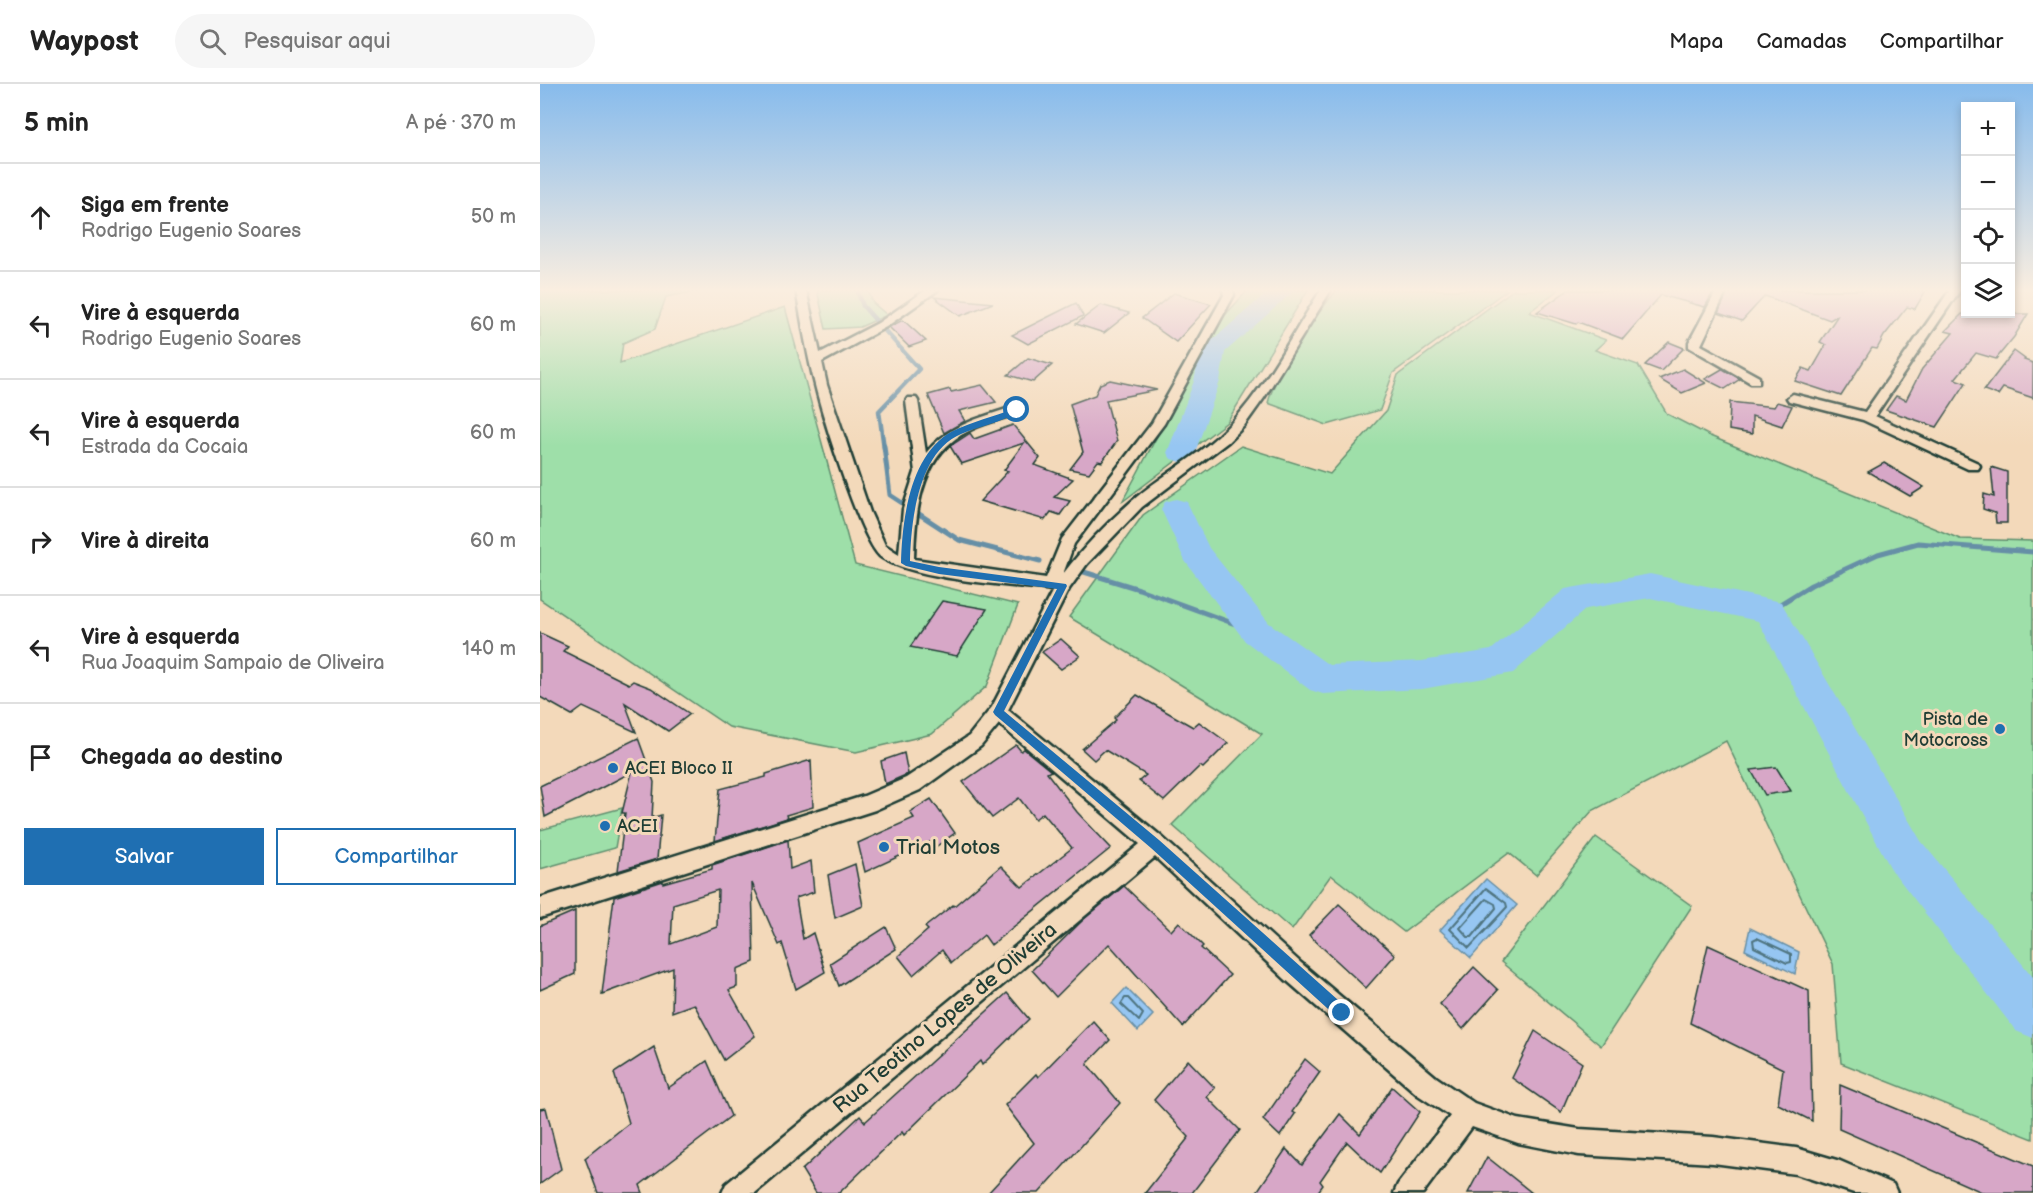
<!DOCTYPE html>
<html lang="pt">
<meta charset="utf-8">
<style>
body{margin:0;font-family:"Balsamiq Sans",sans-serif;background:#f6f6f6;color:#222}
.controls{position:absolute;right:18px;top:18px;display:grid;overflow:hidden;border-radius:0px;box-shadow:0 3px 9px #0003}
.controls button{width:54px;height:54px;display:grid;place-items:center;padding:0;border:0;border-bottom:2px solid #e0e0e0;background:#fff;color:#222;font:30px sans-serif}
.stop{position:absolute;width:18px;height:18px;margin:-14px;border:4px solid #1f6fb2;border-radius:50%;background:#fff}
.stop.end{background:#1f6fb2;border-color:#fff;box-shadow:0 2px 6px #0008}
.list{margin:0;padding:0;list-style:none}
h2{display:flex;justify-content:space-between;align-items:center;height:78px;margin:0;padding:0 24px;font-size:26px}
h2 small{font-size:20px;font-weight:400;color:#767676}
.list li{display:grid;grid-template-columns:39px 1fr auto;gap:18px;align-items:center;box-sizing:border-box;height:108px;padding:0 24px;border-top:2px solid #e0e0e0}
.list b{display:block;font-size:22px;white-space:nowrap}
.list p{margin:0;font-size:20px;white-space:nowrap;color:#767676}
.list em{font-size:20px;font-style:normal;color:#767676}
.actions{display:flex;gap:12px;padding:18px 24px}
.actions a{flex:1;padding:14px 0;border:2px solid #1f6fb2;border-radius:0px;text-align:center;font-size:21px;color:#1f6fb2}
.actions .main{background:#1f6fb2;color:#fff}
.icon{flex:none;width:33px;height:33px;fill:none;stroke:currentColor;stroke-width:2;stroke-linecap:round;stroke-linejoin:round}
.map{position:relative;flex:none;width:1493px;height:1109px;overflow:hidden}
header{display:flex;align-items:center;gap:36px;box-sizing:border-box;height:84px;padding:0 30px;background:#fff;border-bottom:2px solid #e0e0e0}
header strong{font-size:28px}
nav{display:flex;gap:33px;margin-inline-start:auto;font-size:21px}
.search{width:420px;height:54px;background:#f6f6f6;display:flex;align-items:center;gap:15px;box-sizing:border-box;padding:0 21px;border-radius:33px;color:#767676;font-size:22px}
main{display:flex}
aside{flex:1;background:#fff}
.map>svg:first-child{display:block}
.green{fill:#9edfa9;stroke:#5e8e6e;stroke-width:1.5}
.water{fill:#96c6f2;stroke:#668fa6;stroke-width:1.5}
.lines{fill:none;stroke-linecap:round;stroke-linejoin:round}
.shore{stroke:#4f7480;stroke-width:2}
.stream-far1{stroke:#668fa6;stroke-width:4.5}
.stream{stroke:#668fa6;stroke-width:5}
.river{fill:#96c6f2;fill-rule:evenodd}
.building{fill:#d7a7c7;stroke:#1f3d34;stroke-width:1.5;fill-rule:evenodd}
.minor-casing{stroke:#1f3d34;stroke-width:5}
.minor{fill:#f3d9ba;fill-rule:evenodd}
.route{fill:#1f6fb2}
.poi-dot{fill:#1f6fb2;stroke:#f3d9ba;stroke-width:2}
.labels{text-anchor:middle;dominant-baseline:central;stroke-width:6;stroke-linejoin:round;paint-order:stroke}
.poi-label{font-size:18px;fill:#1f3d34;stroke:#f3d9ba;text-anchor:start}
.near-poi-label{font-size:21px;fill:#1f3d34;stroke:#f3d9ba;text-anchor:start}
.near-street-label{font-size:21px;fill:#1f3d34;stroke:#f3d9ba}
</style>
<header>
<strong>Waypost</strong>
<div class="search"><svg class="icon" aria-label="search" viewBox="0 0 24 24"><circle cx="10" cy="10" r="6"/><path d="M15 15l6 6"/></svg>Pesquisar aqui</div>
<nav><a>Mapa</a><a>Camadas</a><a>Compartilhar</a></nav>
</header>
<main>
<aside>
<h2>5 min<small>A pé · 370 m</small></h2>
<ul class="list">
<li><svg class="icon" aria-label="ahead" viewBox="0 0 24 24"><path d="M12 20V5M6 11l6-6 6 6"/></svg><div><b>Siga em frente</b><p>Rodrigo Eugenio Soares</p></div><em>50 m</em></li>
<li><svg class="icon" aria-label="left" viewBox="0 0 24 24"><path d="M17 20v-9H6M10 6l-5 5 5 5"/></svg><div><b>Vire à esquerda</b><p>Rodrigo Eugenio Soares</p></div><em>60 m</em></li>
<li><svg class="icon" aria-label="left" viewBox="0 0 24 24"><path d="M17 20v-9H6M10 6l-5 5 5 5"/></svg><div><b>Vire à esquerda</b><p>Estrada da Cocaia</p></div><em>60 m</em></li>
<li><svg class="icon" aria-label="right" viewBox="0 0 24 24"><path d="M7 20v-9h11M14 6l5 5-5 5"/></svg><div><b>Vire à direita</b></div><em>60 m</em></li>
<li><svg class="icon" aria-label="left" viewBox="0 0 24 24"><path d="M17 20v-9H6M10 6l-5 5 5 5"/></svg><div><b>Vire à esquerda</b><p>Rua Joaquim Sampaio de Oliveira</p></div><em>140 m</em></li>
<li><svg class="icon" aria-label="arrive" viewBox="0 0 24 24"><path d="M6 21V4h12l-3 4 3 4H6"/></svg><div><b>Chegada ao destino</b></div></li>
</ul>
<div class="actions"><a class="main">Salvar</a><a>Compartilhar</a></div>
</aside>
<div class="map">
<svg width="1493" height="1109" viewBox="0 0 1493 1109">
<rect width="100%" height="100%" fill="#f3d9ba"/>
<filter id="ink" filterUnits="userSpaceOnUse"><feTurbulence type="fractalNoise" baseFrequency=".0167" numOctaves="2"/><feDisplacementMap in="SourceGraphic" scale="12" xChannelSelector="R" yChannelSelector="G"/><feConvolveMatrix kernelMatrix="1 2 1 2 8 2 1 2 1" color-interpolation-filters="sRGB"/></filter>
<g filter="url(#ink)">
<g class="green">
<polygon points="0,206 162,206 126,213 115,245 83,259 80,279 245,223 315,481 478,521 447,602 392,650 316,668 189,643 0,515"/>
<polygon points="277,206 328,206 333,219 347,231 320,243 286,245"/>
<polygon points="708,206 768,206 687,338 582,418 677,240"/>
<path d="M797 206H967L853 289 840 326 787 341 728 319C734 291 778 228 797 206Z"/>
<polygon points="973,206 1018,206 989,228 1066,256 1055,266 1098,281 1127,330 1170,352 1420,455 1493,457 1493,1055 1301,979 1293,880 1186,657 1052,727 996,791 969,769 864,848 791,791 752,846 632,741 722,650 529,533 603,431 701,362 790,390 846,327 858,291"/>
<polygon points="82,724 75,764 0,785 0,746"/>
<polygon points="1056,753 1152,822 1061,962 961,878"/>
</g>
<g class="water">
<polygon points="946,795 977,821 931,874 900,846"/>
<polygon points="1210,844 1259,868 1255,890 1205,866"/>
<polygon points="586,904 613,931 598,947 572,919"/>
</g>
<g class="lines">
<g class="shore">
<polygon points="946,804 966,819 967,823 929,864 910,845"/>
<polygon points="946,815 955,820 956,824 932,853 928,853 920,844"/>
<polygon points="1217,854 1251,870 1251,878 1247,879 1214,863 1213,856"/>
<polygon points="585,914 588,914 603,930 599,937 581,920"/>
</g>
<polyline class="stream-far1" points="317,206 323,222 379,285 339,327 344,364"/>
<g class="stream">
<polyline points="344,362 350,411 419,456 500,477"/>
<polyline points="544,488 599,505 717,548"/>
<polyline points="1229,527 1271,501 1338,470 1378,459 1493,468"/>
</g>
<g class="river">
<polygon points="730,206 755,206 685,268 680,297 655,369 651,375 641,378 631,375 627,369 654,297 661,266"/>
<polygon points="636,415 647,418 669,464 729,539 789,581 882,577 951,566 1025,505 1110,490 1241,518 1381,757 1493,893 1493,954 1476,947 1351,785 1218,537 1110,514 1046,525 973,589 882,605 783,610 770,606 705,557 645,477 621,425 625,418"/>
</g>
</g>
<g class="building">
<polygon points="1028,206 1174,206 1165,223 1121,211 1083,255 1038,238 1036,240 997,228"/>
<polygon points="1189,206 1386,206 1375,225 1367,223 1344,252 1337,265 1332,264 1301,312 1255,297 1263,284 1271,287 1286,261 1280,258 1298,231 1290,236 1225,212 1202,237 1178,229"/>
<polygon points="634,209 671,220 636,258 602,234"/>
<polygon points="394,213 453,219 420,232"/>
<polygon points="536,219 543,232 488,260 472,251"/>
<polygon points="561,221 589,229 564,249 536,240"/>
<polygon points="1422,230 1488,230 1474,253 1456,275 1436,269 1415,295 1426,299 1397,343 1346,326 1356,312 1366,316 1382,285 1413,249 1405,247"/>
<polygon points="363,236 386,257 369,263 349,243"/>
<polygon points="1129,258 1144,264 1121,287 1105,281"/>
<polygon points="1474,267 1485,275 1484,276 1493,279 1493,314 1463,304 1458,311 1444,306"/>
<polygon points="488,274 512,281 493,298 468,291"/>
<polygon points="1143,285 1166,299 1142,309 1119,295"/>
<polygon points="1182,285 1183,285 1200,295 1185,305 1165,295"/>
<polygon points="570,296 617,306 566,316 577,357 562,378 558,377 549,389 530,385 543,368 530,320 555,311 560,300"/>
<polygon points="442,301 456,318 419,327 425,337 404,349 388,311 410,305 411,308"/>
<polygon points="1190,318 1234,323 1237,318 1252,322 1242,342 1212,332 1212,350 1189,346"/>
<polygon points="473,341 500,374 495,381 533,395 514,413 530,417 520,431 511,428 505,436 440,417 468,387 464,386 484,359 421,380 410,362 430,349 434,355"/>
<polygon points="1344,379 1384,403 1370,412 1328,388"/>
<polygon points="1451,383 1467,388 1467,439 1456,439 1455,429 1443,425 1444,410 1454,413"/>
<polygon points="402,517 447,525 417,572 370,563"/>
<polygon points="0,549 28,562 23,567 89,600 93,597 111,604 150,630 128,647 85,619 96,648 43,623 32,631 0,613"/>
<polygon points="521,555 540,572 521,585 502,568"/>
<polygon points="597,611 653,643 659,638 688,659 663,684 660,682 624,717 599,697 606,691 565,666 554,676 542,665 576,636 574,634"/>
<polygon points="98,654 114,698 112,734 121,731 117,775 78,787 85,729 82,729 92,688 5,733 0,702"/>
<polygon points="476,661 481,667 484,665 511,687 507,689 537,728 571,764 451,861 444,851 411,879 402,866 373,891 358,872 388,846 385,843 413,821 414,822 461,782 482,803 532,764 503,729 495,735 479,714 452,734 423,698"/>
<polygon points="364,669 368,690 345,700 341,677"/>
<polygon points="271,676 273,723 246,731 247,734 175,757 180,705 226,693 226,690"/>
<polygon points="1236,683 1251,707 1225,711 1211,686"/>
<polygon points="391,715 415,749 394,764 390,758 325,788 318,759 374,734 370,728"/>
<path d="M248 756 250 785 271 777 274 808 256 814 263 855 273 849 285 888 256 905 242 859 239 861 212 799 214 878 197 885V903L189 906 215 952 184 976 154 920 132 928 133 884 62 910 74 813 123 797V799L172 785V781ZM178 806 177 843 131 860 133 820Z"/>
<polygon points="315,780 323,822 295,834 288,791"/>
<polygon points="584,802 631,847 639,838 663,862 661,864 690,891 643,943 569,860 516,913 492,886 544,835"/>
<polygon points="799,820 855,871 826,904 769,851"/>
<polygon points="35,827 35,890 0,906 0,842"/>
<polygon points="346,843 356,865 299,902 290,879"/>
<polygon points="1168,861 1269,907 1272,1037 1238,1020 1243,985 1150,939"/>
<polygon points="934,883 958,906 923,945 900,920"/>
<polygon points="467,909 489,935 442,981 440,977 364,1051 362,1048 299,1109 276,1109 262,1086 320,1032 325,1038"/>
<polygon points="553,937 570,956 547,980 580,1019 499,1109 448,1109 494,1059 465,1021 496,990 498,993"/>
<polygon points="995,947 1042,979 1021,1028 972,994"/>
<polygon points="114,963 128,1004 167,977 191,1032 100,1101 103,1109 58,1109 45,1074 89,1039 74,989"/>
<polygon points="765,975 780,988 752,1028 755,1030 740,1052 723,1036"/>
<polygon points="648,976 675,1004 667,1013 700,1046 652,1109 605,1109 649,1053 614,1016"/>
<polygon points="1300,1001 1493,1082 1493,1109 1444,1109 1299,1045"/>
<polygon points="852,1003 880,1028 840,1089 807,1058 780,1097 783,1101 777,1109 716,1109 746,1065 762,1081 800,1030 820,1050"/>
<polygon points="6,1024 21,1085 0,1100 0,1025"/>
<polygon points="947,1073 992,1109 928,1109"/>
</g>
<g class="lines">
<g class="minor-casing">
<g id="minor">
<path d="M256 206H266L280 269 338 239 386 206H398L346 243 282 278 287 301 330 428 345 461 359 470 363 425 375 388 366 317 368 314H376L378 317 386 369C409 341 439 334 473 323H481L483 326 481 329C461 335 439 340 421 351 379 377 375 431 374 475L506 494 522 455 612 339 684 211 683 206H693L694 211 624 340 534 460 523 490C543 464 567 439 592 417 619 393 652 376 679 351 719 316 751 252 781 206H791L724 314 704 342 688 358 602 423 547 480 529 505 468 626 622 753 761 879 896 993 934 1019 978 1035 1039 1045 1173 1053 1256 1064 1300 1077 1353 1100 1357 1109H1314L1256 1090 1173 1079 1039 1071 978 1059 932 1043 883 1109H854L858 1100 910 1032 878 1011 745 895 615 773 215 1109H182L186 1100 600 760 459 640 441 662 380 706 335 726 0 834V814L324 712 366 694 429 652 452 623 513 506C470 501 377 496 342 474 322 462 282 330 275 301 267 270 262 238 256 206Z"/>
<polygon points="1177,206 1187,206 1161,261 1219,293 1219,299 1211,299 1149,263 1149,258"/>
<polygon points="1410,206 1420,206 1335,332 1438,379 1440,382 1438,385 1428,385 1323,336 1249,317 1247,314 1253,310 1325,328"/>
</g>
</g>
<use href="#minor" class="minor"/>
</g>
</g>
<linearGradient id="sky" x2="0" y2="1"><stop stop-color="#87bbec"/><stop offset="0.57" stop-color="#faeee0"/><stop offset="1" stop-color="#faeee0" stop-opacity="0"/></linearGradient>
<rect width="1493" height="362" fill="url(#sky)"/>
<path class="route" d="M474 325 480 326C464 338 439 342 421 350 378 368 371 437 370 477L399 483 526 500 527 502 464 627 619 756 807 924 809 929 807 934 802 936 798 934 611 764 455 631 453 628 517 505 399 490 366 482 361 479C362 436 370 369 413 347 432 338 454 332 474 325Z"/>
<g class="poi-dot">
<circle cx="1460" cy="645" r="6"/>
<circle cx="73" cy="684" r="6"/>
<circle cx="65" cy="742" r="6"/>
<circle cx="344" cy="763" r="6"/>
</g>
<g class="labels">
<g class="poi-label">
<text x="1448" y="635" text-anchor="end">Pista de<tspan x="1448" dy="21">Motocross</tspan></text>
<text x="85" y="684">ACEI Bloco II</text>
<text x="77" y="742">ACEI</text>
</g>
<g class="near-poi-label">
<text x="356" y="763">Trial Motos</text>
</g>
<g class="near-street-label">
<text transform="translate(405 934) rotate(-40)">Rua Teotino Lopes de Oliveira</text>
</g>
</g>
</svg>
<div class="controls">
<button>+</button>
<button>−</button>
<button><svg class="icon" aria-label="locate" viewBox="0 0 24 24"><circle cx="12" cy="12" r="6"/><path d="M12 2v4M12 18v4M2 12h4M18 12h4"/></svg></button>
<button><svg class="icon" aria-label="layers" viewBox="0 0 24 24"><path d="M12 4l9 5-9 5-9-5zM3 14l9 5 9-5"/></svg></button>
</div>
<div class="stop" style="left:477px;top:326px"></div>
<div class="stop end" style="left:802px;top:929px"></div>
</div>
</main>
